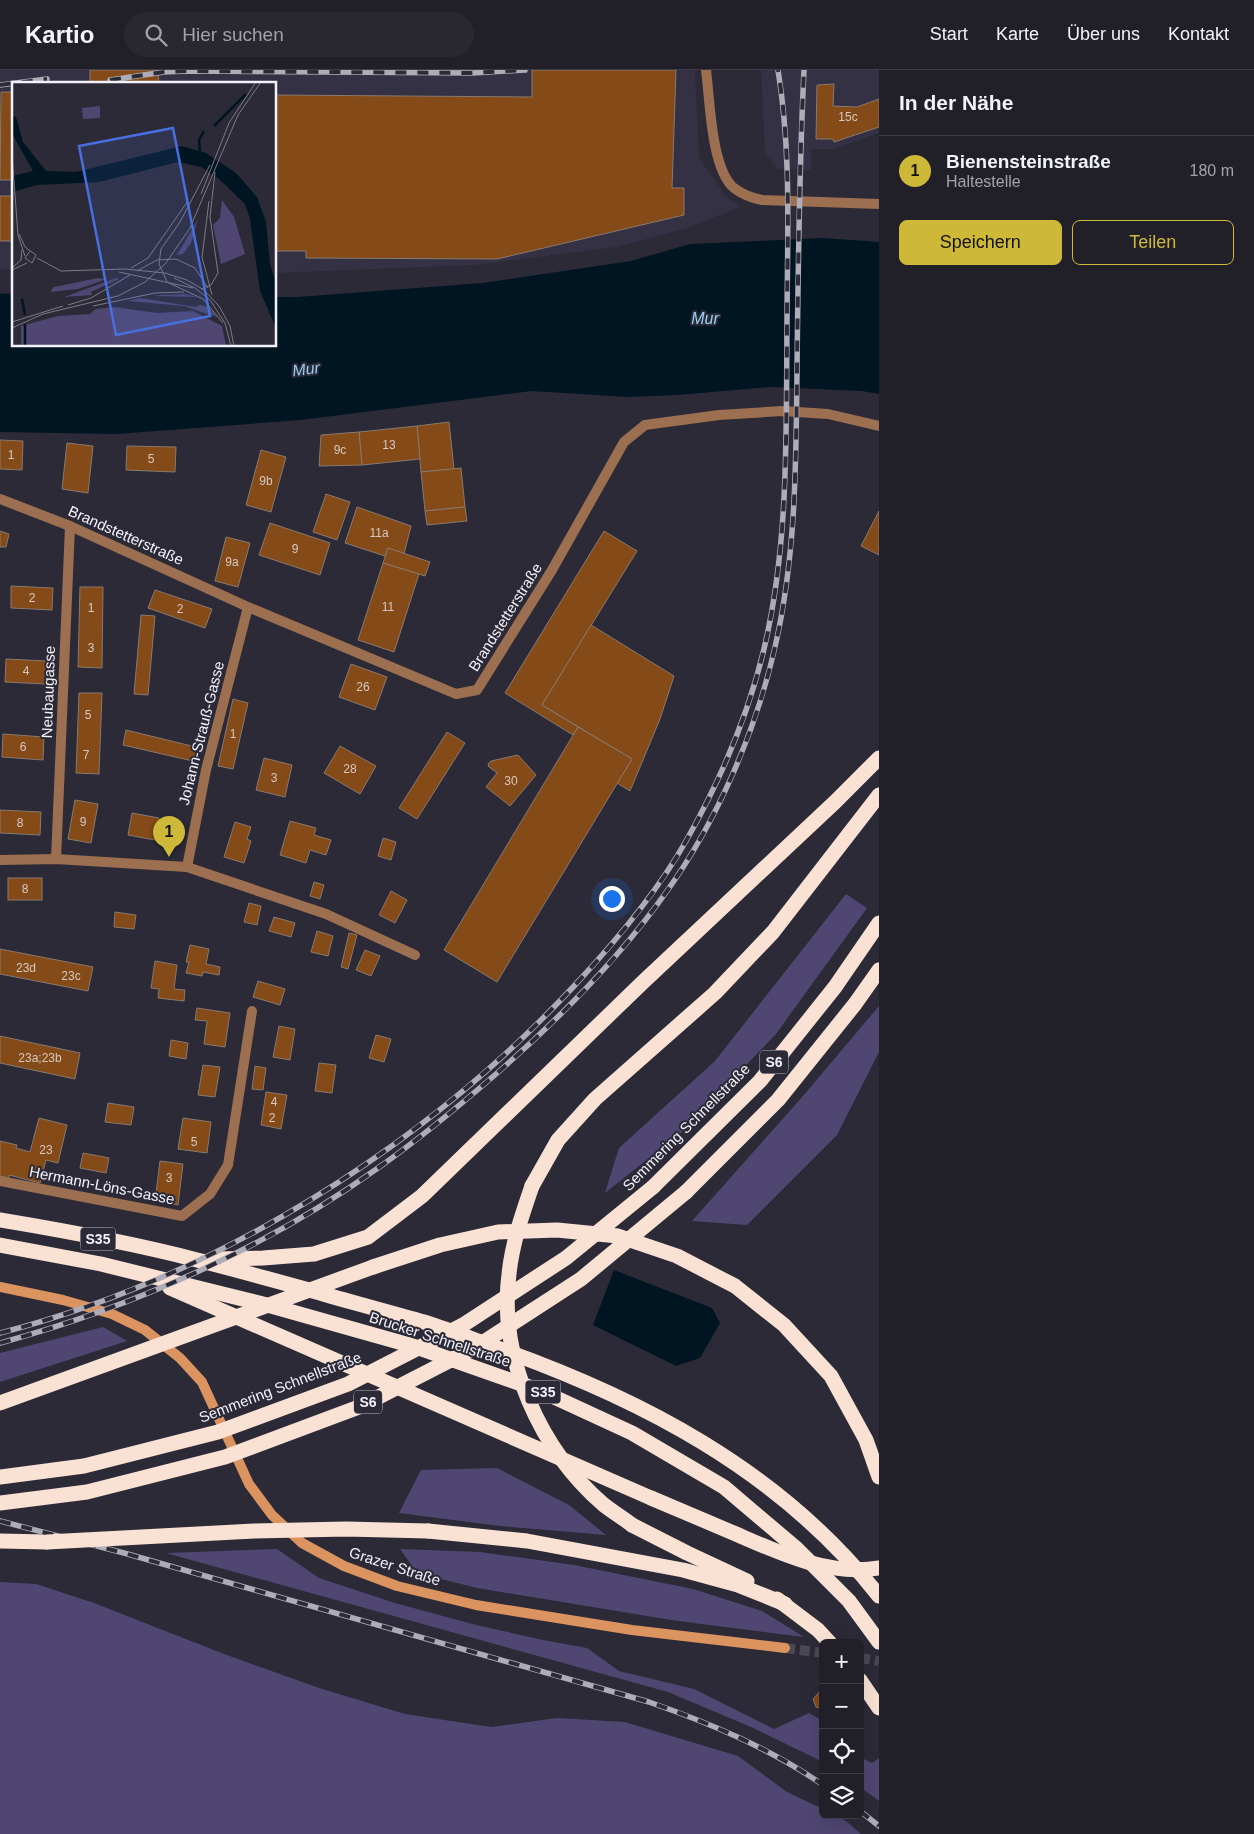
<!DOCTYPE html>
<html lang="de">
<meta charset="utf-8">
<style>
body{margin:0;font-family:Arial,sans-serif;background:#292831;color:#f1f3f6}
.controls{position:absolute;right:15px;bottom:15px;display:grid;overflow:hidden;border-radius:8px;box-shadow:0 5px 20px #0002}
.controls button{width:45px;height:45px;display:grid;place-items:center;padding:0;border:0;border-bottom:1px solid #3e3e46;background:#212029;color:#f1f3f6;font:25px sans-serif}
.you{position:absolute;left:611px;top:828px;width:18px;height:18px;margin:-12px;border:4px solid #fff;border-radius:50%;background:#1a73e8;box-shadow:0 0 0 8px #1a73e833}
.badge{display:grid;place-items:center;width:32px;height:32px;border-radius:50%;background:#ceb838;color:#111;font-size:16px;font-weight:700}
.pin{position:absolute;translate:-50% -41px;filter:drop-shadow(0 1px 2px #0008)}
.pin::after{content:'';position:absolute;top:26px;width:18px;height:15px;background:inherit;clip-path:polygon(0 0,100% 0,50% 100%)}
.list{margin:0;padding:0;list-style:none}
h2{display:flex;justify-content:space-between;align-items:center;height:65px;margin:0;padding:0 20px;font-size:21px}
h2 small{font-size:16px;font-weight:400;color:#a2a3a8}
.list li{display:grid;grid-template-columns:32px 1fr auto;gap:15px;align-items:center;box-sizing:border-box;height:70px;padding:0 20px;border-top:1px solid #3e3e46}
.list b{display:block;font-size:19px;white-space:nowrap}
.list p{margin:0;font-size:16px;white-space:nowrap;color:#a2a3a8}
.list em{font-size:16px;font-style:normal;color:#a2a3a8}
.actions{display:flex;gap:10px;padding:15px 20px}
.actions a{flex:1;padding:11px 0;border:1px solid #ceb838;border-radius:8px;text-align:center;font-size:18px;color:#ceb838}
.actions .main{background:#ceb838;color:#111}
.icon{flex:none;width:28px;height:28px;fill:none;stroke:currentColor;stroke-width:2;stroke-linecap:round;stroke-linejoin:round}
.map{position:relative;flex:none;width:879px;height:1764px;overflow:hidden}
header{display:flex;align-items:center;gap:30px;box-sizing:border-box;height:70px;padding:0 25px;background:#212029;border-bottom:1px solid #3e3e46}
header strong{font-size:24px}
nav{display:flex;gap:28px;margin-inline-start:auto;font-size:18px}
.search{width:350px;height:45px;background:#292831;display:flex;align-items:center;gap:12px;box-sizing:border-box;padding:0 18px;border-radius:28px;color:#a2a3a8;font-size:19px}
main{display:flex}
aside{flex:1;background:#212029}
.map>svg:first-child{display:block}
.built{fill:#343144}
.green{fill:#4f4772}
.water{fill:#001522}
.building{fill:#844a17;stroke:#887a70}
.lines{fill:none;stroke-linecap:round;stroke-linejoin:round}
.secondary-tunnel{stroke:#4a4854;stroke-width:10;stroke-dasharray:10 5;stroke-linecap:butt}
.street{stroke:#9c6f50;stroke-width:10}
.secondary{stroke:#db9360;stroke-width:10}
.highway{stroke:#f9e2d3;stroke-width:15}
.rail-casing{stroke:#aeadb7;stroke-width:5.5}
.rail{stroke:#2c2a37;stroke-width:4;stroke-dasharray:11;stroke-linecap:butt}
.highway-bridge{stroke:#f9e2d3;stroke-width:15}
.labels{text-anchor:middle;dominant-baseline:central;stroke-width:4;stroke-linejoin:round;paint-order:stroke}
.number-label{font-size:12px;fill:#d7c8c1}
.shield{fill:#2c2a37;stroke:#b7b6c0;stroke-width:1}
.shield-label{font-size:14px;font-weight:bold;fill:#f3f2fa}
.street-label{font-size:15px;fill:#f3f2fa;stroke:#2c2a37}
.water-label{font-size:16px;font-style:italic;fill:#96cef3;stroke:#2c2a37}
.inset-river{fill:none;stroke:#001522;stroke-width:2.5}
.inset-road{fill:none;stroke:#7c7a85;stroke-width:1}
.view{fill:#486fdf;fill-opacity:0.15;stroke:#486fdf;stroke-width:2.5}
.inset-edge{fill:none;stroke:#f3f2fa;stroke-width:2.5}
</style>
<header>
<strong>Kartio</strong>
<div class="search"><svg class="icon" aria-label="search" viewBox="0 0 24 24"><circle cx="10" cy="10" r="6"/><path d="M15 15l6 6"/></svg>Hier suchen</div>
<nav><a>Start</a><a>Karte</a><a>Über uns</a><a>Kontakt</a></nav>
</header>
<main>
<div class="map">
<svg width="879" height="1764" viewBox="0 0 879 1764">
<rect width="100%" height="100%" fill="#2c2a37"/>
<g class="built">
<polygon points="0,0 695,0 699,89 717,112 724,125 740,137 685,159 616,177 475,195 275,203 275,14 14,14 14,200 0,199"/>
<polygon points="761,0 879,0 879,63 833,79 811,79 811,100 777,99 765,83"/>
</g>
<g class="green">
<polygon points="846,824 867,838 776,964 683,1061 605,1123 619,1078 715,991"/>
<polygon points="879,936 879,982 837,1065 747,1155 692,1151 803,1026"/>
<polygon points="103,1257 127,1271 0,1312 0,1283"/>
<polygon points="497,1398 569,1435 606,1465 500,1456 399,1443 421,1400"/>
<polygon points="277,1479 319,1508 395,1533 476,1555 543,1570 587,1578 619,1601 694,1619 774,1659 809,1643 823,1651 823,1692 751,1657 668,1622 166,1483"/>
<polygon points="400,1479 480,1482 574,1495 693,1519 762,1541 804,1567 671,1550 477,1518 417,1503"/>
<path d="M0 1512 36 1514 94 1533 224 1584 319 1618 405 1644 491 1657 557 1648 625 1652 738 1686 787 1722 823 1739V1745C843 1745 847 1752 861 1764H0Z"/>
<polygon points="860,1687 872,1693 879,1688 879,1731 860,1717"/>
</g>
<g class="water">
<polygon points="823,168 879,172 879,324 862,321 771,317 678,325 628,327 532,321 301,350 116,364 0,362 0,224 14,223 14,275 275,275 275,227 298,227 483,213 631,191 690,174"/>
<polygon points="614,1200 712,1238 720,1253 700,1288 676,1296 593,1255"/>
</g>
<g class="building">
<polygon points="90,0 158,0 159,14 90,12"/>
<polygon points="532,0 676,0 672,118 684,118 684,145 497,189 306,188 306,181 275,181 275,25 532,27"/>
<polygon points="834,14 833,36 857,37 879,29 879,57 834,72 833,69 816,69 817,15"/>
<polygon points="1,22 14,22 14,110 0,110"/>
<rect x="0" y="126" width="14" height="45"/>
<polygon points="449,352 454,399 421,402 417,356"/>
<polygon points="417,356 420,389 362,395 359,362"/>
<polygon points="359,362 362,395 319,396 321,365"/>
<polygon points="0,370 23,371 22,400 0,399"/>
<polygon points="67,373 93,376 88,423 62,419"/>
<polygon points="127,376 176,377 175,402 126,400"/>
<polygon points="261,380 286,387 271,442 246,435"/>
<polygon points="461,398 465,437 425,441 421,402"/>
<polygon points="326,424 350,432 337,470 313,462"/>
<polygon points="357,437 411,456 404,484 388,478 385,486 345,473"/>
<polygon points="465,437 467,451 427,455 425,441"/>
<polygon points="879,441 879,485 861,476"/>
<polygon points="270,453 330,473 320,505 259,485"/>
<polygon points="0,461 9,464 6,477 0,477"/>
<polygon points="604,461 637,481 542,635 578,657 573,665 505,623"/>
<polygon points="226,467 250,473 238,517 215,511"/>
<polygon points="388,478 430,492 425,506 383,493"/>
<polygon points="383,493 419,504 394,582 358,570"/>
<polygon points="11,516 53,518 52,540 11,538"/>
<polygon points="80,517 103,517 102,598 78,597"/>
<polygon points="155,520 212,539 205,558 148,538"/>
<polygon points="141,545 155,546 148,625 134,624"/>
<polygon points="591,555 674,606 660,649 630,721 617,713 632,689 542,635"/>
<polygon points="6,589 47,591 46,614 5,612"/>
<polygon points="351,594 387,607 375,640 339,627"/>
<polygon points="79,623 102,623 99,704 76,703"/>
<polygon points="233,629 248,633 233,699 218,696"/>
<polygon points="578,657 632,689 497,912 444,880"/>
<polygon points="126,660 200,678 197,692 123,675"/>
<polygon points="447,662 465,673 417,749 399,738"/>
<polygon points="3,664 44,667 43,690 2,687"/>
<polygon points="340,676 376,696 360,724 324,703"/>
<polygon points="518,685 536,705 510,736 486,717 497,703 489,697 488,694 491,691"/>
<polygon points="264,688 292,695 285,727 256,720"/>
<polygon points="75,730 98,734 91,773 68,769"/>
<polygon points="0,740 41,742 40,765 0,763"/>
<polygon points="132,743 159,748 155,770 128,765"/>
<polygon points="290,751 316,758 314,765 331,770 326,785 310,780 306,793 280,785"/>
<polygon points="235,752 251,757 247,769 251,771 244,793 224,787"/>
<polygon points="383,768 396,772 391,790 378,786"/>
<rect x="8" y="808" width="34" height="22"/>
<polygon points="314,812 324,815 320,829 310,826"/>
<polygon points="391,821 407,830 395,853 379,845"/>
<polygon points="249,833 261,836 257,855 244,852"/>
<polygon points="115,842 136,845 134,859 114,857"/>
<polygon points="274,847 295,853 291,867 269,861"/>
<polygon points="317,861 333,866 328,886 311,882"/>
<polygon points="349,863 357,865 348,899 341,897"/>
<polygon points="190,875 209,879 206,894 220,897 219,905 203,902 202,906 186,903 189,892 186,892"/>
<polygon points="0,879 93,897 88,921 0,904"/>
<polygon points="365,880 380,886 371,906 356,900"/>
<polygon points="155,891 177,895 174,919 185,920 184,931 158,928 159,919 151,918"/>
<polygon points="258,911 285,919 280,935 253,927"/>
<polygon points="197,938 230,943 225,977 204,974 207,951 195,950"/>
<polygon points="279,956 295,959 290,990 273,987"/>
<polygon points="376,965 391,969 384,992 369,988"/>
<polygon points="0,966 80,983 75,1009 0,993"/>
<polygon points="171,970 188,973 186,989 169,986"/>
<polygon points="319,993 336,995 332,1023 315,1021"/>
<polygon points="203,995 220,997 215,1027 198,1025"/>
<polygon points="255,996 266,998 263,1020 252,1019"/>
<polygon points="266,1022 287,1025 281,1059 261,1055"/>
<polygon points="108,1033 134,1037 131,1055 105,1052"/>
<polygon points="39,1048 67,1055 58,1093 46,1090 40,1113 9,1105 9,1108 0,1106 0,1071 17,1075 16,1078 30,1082"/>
<polygon points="183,1048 211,1052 207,1083 178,1079"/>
<polygon points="83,1083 109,1088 106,1103 80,1098"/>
<polygon points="160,1091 183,1094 178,1135 155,1131"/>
<polygon points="823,1618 823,1639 816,1637 813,1629"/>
</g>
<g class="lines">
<g class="secondary-tunnel">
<polyline points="785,1578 823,1583"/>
<polyline points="860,1588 879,1591"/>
</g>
<g class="street">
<path d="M706 0C710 30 711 99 734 118 743 125 752 128 762 130L879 134"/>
<polyline points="0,429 70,456 248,537 456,624 477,620 552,500 624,372 645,355 719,345 782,341 828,344 879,356"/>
<polyline points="56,789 70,456"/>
<polyline points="0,790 56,789 187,797 326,844 415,885"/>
<polyline points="187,797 206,700 248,537"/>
<polyline points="0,1111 182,1146 210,1124 228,1095 252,941"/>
</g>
<polyline class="secondary" points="0,1217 63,1230 112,1244 145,1260 180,1288 202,1312 249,1414 272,1445 302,1473 344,1496 397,1516 476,1535 632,1560 785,1578"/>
<g class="highway">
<polyline points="532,1116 558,1070 595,1029 715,923 773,862 879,725"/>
<polyline points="653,1117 760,1011 835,917 879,853"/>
<polyline points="686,1122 778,1030 855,934 879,900"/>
<path d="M0 1150C66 1161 132 1173 197 1190 238 1200 279 1212 320 1223 354 1233 389 1242 424 1252 446 1259 467 1267 489 1275 638 1327 779 1399 879 1526"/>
<polyline points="0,1175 101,1194 271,1236 413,1276 541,1321 632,1363 724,1417 797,1479 849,1531 879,1572"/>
<polyline points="215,1189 263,1188 314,1184 368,1167 422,1126 642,913 835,732 879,688"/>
<polyline points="373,1197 440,1175 498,1162 557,1160 618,1166 677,1186 735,1216 784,1255 831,1306 866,1370 879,1407"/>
<polyline points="170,1218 651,1428"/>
<polyline points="632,1455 687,1483 747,1511"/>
<polyline points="428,1461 527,1471 683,1500 738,1515 785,1534"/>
<polyline points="0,1471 47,1472"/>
<polyline points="777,1529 818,1560 830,1573"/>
<polyline points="860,1610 879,1638"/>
</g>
<g class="rail-casing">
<g id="rail">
<polyline points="110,10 164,2 186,1 472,3 525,0"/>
<polyline points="0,15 47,9"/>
<path d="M0 1263C215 1208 424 1077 575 915 615 872 657 823 686 771 720 711 748 646 764 579 789 474 786 364 787 257 787 171 792 85 778 0"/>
<path d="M0 1273C133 1237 266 1178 378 1098 419 1069 458 1037 496 1004 559 949 619 889 667 821 717 751 756 661 775 577 796 486 796 394 797 302 798 201 799 101 804 0"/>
<path d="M0 1451 124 1483 649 1632C709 1653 770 1678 823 1715"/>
<polyline points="860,1741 879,1756"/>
</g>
</g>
<use href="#rail" class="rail"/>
<g class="highway-bridge">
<path d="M532 1116C522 1145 512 1174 509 1204 498 1288 541 1381 604 1435 613 1442 623 1448 632 1455"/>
<polyline points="0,1333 373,1197"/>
<polyline points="0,1407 84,1396 218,1362 348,1314 463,1255 566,1188 653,1117"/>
<path d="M651 1428C679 1440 707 1452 736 1464 782 1484 828 1506 879 1498"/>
<polyline points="0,1433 87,1422 225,1387 359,1337 476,1277 581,1209 686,1122"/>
<polyline points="47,1472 254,1461 346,1459 428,1461"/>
</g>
</g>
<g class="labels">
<g class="number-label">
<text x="848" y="47">15c</text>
<text x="389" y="375">13</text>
<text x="340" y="380">9c</text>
<text x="11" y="385">1</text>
<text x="151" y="389">5</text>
<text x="266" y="411">9b</text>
<text x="379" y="463">11a</text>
<text x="295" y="479">9</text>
<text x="232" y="492">9a</text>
<text x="32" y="528">2</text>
<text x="388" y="537">11</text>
<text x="91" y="538">1</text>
<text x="180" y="539">2</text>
<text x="91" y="578">3</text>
<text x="26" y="601">4</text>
<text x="363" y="617">26</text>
<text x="88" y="645">5</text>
<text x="233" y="664">1</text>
<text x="23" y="677">6</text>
<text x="86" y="685">7</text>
<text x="350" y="699">28</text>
<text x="274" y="708">3</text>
<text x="511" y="711">30</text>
<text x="83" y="752">9</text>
<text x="20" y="753">8</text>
<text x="25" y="819">8</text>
<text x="26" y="898">23d</text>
<text x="71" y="906">23c</text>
<text x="40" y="988">23a;23b</text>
<text x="274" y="1032">4</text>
<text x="272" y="1048">2</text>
<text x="194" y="1072">5</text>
<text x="46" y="1080">23</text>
<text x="169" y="1108">3</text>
</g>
<g class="shield">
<rect x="760" y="980.5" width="28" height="23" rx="4"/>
<rect x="80.5" y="1157.5" width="35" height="23" rx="4"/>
<rect x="525.5" y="1310.5" width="35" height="23" rx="4"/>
<rect x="354" y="1320.5" width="28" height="23" rx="4"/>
</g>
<g class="shield-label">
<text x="774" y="992">S6</text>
<text x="98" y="1169">S35</text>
<text x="543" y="1322">S35</text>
<text x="368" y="1332">S6</text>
</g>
<g class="street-label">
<text transform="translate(126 465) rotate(24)">Brandstetterstraße</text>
<text transform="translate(505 547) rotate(-58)">Brandstetterstraße</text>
<text transform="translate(48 622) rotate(-88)">Neubaugasse</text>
<text transform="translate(201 663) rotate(-76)">Johann-Strauß-Gasse</text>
<text transform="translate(686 1057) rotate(-45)">Semmering Schnellstraße</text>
<text transform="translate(102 1115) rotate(11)">Hermann-Löns-Gasse</text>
<text transform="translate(440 1269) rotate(18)">Brucker Schnellstraße</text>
<text transform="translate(280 1317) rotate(-21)">Semmering Schnellstraße</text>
<text transform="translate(395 1496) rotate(18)">Grazer Straße</text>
</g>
<g class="water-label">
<text x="705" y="248">Mur</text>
<text transform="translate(306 299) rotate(-7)">Mur</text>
</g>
</g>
<g transform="translate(12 12)">
<rect width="264" height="264" fill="#2c2a37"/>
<path d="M88 24V36L71 37 70 26ZM210 118 222 135 233 172 209 182 201 143 208 136ZM186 137 179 161 171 172 165 173ZM86 196 95 197 66 207 38 210 42 205ZM104 196 107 197 79 210 80 213 52 215ZM173 212 186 215 141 214 149 213ZM128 216 184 225 188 223 197 225 205 235 172 224 116 219ZM102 225 145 231 181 229 210 244 214 264H9V244L46 234 78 232 84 227Z" fill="#4f4772"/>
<path d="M0 34 4 35 11 60 34 89 64 90 170 64 194 71 224 91 245 115 254 140 258 182 264 202V246L248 209 238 137 233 122 207 97 189 85 166 80 87 100 25 103 0 110V94L21 89 1 53Z" fill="#001522"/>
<path class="inset-river" d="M202 44 234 12M188 69 187 58 192 49M10 217 13 233M13 264V242"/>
<path class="inset-road" d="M0 73 6 153 13 174M198 83 168 140 149 167 147 182 155 200 191 217 211 241M189 112 217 41 244 0M197 119 190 175 200 213M7 152 13 165 24 173 20 181 13 176 18 169M25 176 49 189 113 187 153 191 175 198 192 208 207 224 218 244 222 264M0 186 9 178 10 168M119 186 136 176 176 119M0 188 15 181M125 189 145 178 164 177 183 186 196 206M107 190 181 206M162 196 183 206 198 218 213 241 219 264M189 207 199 203 206 191 198 135 203 90M56 223 79 216 118 193M81 224 143 211 172 210M0 240 51 224M0 246 31 232 106 214 133 200 154 181 178 146 226 33 249 0"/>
<path class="view" d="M161 46 198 234 104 253 67 64Z"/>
<rect width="264" height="264" class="inset-edge"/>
</g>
</svg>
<div class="controls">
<button>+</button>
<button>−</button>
<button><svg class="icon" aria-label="locate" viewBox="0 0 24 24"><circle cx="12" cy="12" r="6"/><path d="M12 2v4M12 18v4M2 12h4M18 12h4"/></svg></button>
<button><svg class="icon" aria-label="layers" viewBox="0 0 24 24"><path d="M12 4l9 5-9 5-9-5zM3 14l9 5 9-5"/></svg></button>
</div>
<div class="you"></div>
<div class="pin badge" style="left:169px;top:787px">1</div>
</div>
<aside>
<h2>In der Nähe<small></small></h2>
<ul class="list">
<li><span class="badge">1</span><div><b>Bienensteinstraße</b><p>Haltestelle</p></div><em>180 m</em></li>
</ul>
<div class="actions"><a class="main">Speichern</a><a>Teilen</a></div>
</aside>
</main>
